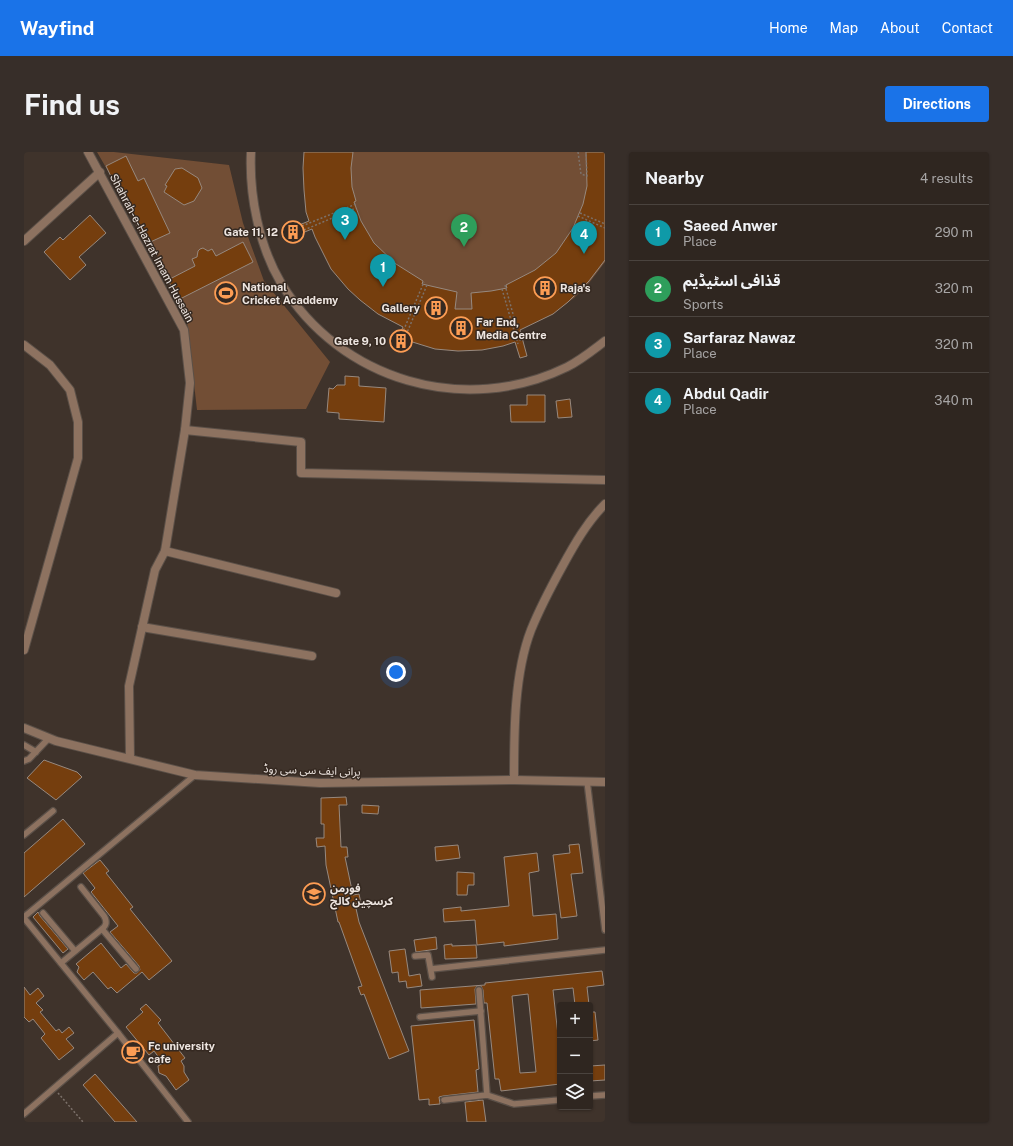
<!DOCTYPE html>
<meta charset="utf-8">
<style>
body{margin:0;font-family:"Public Sans","Noto Sans Arabic",sans-serif;background:#372e29;color:#f1f3f6}
.controls{position:absolute;right:12px;bottom:12px;display:grid;overflow:hidden;border-radius:4px;box-shadow:0 1px 3px #0004}
.controls button{width:36px;height:36px;display:grid;place-items:center;padding:0;border:0;border-bottom:1px solid #4a433e;background:#2f2620;color:#f1f3f6;font:20px sans-serif}
.you{position:absolute;left:372px;top:520px;width:14px;height:14px;margin:-10px;border:3px solid #fff;border-radius:50%;background:#1a73e8;box-shadow:0 0 0 6px #1a73e833}
.badge{display:grid;place-items:center;width:26px;height:26px;border-radius:50%;background:#1a73e8;color:#fff;font-size:13px;font-weight:700}
.pin{position:absolute;translate:-50% -33px;filter:drop-shadow(0 1px 2px #0008)}
.pin::after{content:'';position:absolute;top:21px;width:14px;height:12px;background:inherit;clip-path:polygon(0 0,100% 0,50% 100%)}
.list{margin:0;padding:0;list-style:none}
h2{display:flex;justify-content:space-between;align-items:center;height:52px;margin:0;padding:0 16px;font-size:17px}
h2 small{font-size:13px;font-weight:400;color:#a7a5a5}
.list li{display:grid;grid-template-columns:26px 1fr auto;gap:12px;align-items:center;box-sizing:border-box;height:56px;padding:0 16px;border-top:1px solid #4a433e}
.list b{display:block;font-size:15px;white-space:nowrap}
.list p{margin:0;font-size:13px;white-space:nowrap;color:#a7a5a5}
.list em{font-size:13px;font-style:normal;color:#a7a5a5}
.icon{flex:none;width:22px;height:22px;fill:none;stroke:currentColor;stroke-width:2;stroke-linecap:round;stroke-linejoin:round}
.map{position:relative;flex:none;width:581px;height:970px;overflow:hidden;border-radius:4px}
header{display:flex;align-items:center;gap:24px;box-sizing:border-box;height:56px;padding:0 20px;background:#1a73e8;color:#fff}
header strong{font-size:19px}
nav{display:flex;gap:22px;margin-inline-start:auto;font-size:14px}
.intro{display:flex;align-items:center;justify-content:space-between;box-sizing:border-box;height:96px;padding:0 24px}
h1{margin:0;font-size:28px}
.button{padding:10px 18px;border-radius:4px;background:#1a73e8;color:#fff;font-size:14px;font-weight:700}
main{display:flex;gap:24px;padding:0 24px}
aside{flex:1;background:#2f2620;border-radius:4px;box-shadow:0 1px 3px #0004}
.map>svg:first-child{display:block}
.green{fill:#724e35}
.building{fill:#753e0e;stroke:#97897f;fill-rule:evenodd}
.lines{fill:none;stroke-linecap:round;stroke-linejoin:round}
.service-casing{stroke:#5b5048;stroke-width:8}
.minor-casing{stroke:#5b5048;stroke-width:10}
.tertiary-casing{stroke:#5b5048;stroke-width:10}
.path{stroke:#7c716a;stroke-width:1.5;stroke-dasharray:2 2;stroke-linecap:butt}
.service{stroke:#8d7260;stroke-width:5.5}
.minor{stroke:#8d7260;stroke-width:8}
.tertiary{stroke:#8d7260;stroke-width:8}
.labels{text-anchor:middle;dominant-baseline:central;stroke-width:3;stroke-linejoin:round;paint-order:stroke}
.poi-label{font-size:11px;font-weight:bold;fill:#eee6e1;stroke:#352921;text-anchor:start}
.street-label{font-size:11px;fill:#eee6e1;stroke:#352921}
</style>
<header>
<strong>Wayfind</strong>
<nav><a>Home</a><a>Map</a><a>About</a><a>Contact</a></nav>
</header>
<div class="intro"><h1>Find us</h1><a class="button">Directions</a></div>
<main>
<div class="map">
<svg width="581" height="970" viewBox="0 0 581 970">
<rect width="100%" height="100%" fill="#3f332b"/>
<g class="green">
<polygon points="73,0 90,0 205,13 219,71 240,129 306,210 282,257 173,258 161,152"/>
<polygon points="283,0 581,0 581,110 565,131 550,146 532,159 406,179"/>
</g>
<g class="building">
<polygon points="280,0 329,0 327,16 328,35 332,49 330,50 337,69 350,91 372,112 399,129 398,132 433,140 431,157 448,157 447,141 467,139 483,136 482,133 511,118 532,101 549,76 559,52 563,34 562,0 581,0 581,108 565,129 544,150 529,162 496,178 503,204 496,206 491,190 479,194 458,198 434,199 411,197 382,188 378,198 370,195 379,175 354,162 336,148 324,137 307,117 291,85 288,77 261,88 258,80 285,69 282,60 280,38 279,16"/>
<polygon points="102,4 114,29 120,26 146,81 122,92 94,34 92,35 82,14"/>
<polygon points="158,16 174,26 178,36 170,49 160,53 140,40 143,34 141,33 151,17"/>
<polygon points="66,63 82,81 55,105 62,113 46,128 20,100 36,85 39,88"/>
<polygon points="219,90 229,110 154,148 144,128 171,114 168,107 173,105 174,99 176,97 179,96 184,99 188,97 192,104"/>
<polygon points="321,224 335,225 335,234 362,236 360,270 315,267 315,261 303,260 305,236 309,237 313,233 321,233"/>
<polygon points="503,243 521,243 521,270 487,270 486,253 503,253"/>
<polygon points="546,247 548,265 534,266 532,249"/>
<polygon points="20,608 53,620 58,625 32,648 3,626"/>
<polygon points="322,645 323,653 315,653 317,695 323,695 324,705 321,705 329,743 335,742 337,751 331,752 335,770 385,899 365,907 340,842 337,843 334,835 338,834 315,770 314,770 302,713 301,694 293,695 292,686 300,686 300,672 297,672 297,646"/>
<polygon points="338,653 355,654 354,662 338,661"/>
<polygon points="39,667 61,692 0,745 0,701"/>
<polygon points="555,692 559,721 547,722 553,764 537,766 529,703 546,701 545,693"/>
<polygon points="434,693 436,706 412,709 411,695"/>
<polygon points="513,701 515,719 505,721 509,764 532,762 534,787 480,794 480,790 453,793 451,768 420,770 419,757 437,755 437,759 485,754 480,705"/>
<polygon points="76,708 85,719 82,721 109,755 106,757 148,809 125,828 118,820 93,841 87,835 84,837 69,820 60,828 53,820 55,815 52,812 77,791 97,816 102,812 110,821 113,821 116,818 115,814 86,780 94,774 67,740 71,736 59,721"/>
<polygon points="433,720 450,721 450,733 444,733 443,743 433,743"/>
<polygon points="14,760 16,764 44,797 39,801 9,765"/>
<polygon points="412,785 413,797 392,800 390,788"/>
<polygon points="428,792 428,794 452,793 453,806 421,807 420,793"/>
<polygon points="381,797 385,824 396,822 398,834 383,836 382,829 375,830 374,820 368,821 365,799"/>
<path d="M578 819 580 833 563 835 565 853H551L549 836 529 838 536 901V932L477 939 475 927H471L463 851H460L459 838 457 834H453L451 837 452 852 397 856 396 838 461 833V831ZM504 842 512 920 496 921 488 844Z"/>
<polygon points="0,835 6,843 14,836 20,844 12,851 19,858 16,860 32,879 35,877 38,881 45,875 50,881 42,887 50,896 35,908 17,886 21,882 9,867 5,870 0,865"/>
<polygon points="122,852 137,868 134,871 161,906 157,909 160,914 160,920 165,928 152,938 142,924 135,921 134,914 139,911 130,899 125,903 102,875 119,860 116,857"/>
<polygon points="566,860 571,860 574,888 566,889"/>
<polygon points="450,868 455,917 452,918 454,940 419,944 415,945 416,952 405,953 405,947 395,948 387,874"/>
<polygon points="581,913 581,928 566,929 566,914"/>
<polygon points="71,922 113,970 91,970 59,933"/>
<polygon points="459,948 462,970 443,970 441,950"/>
</g>
<g class="lines">
<g class="service-casing">
<g id="service">
<polyline points="0,593 12,600"/>
<polyline points="0,609 5,607 25,586"/>
<polyline points="563,629 581,778"/>
<polyline points="0,683 29,659"/>
<polyline points="19,761 51,799"/>
<polyline points="0,765 171,623"/>
<polyline points="0,766 94,881 164,970"/>
<polyline points="78,777 112,817"/>
<polyline points="391,804 404,803 408,825"/>
<path d="M37 811 78 777C83 773 83 769 80 764L57 735"/>
<polyline points="407,817 581,798"/>
<polyline points="455,838 463,943"/>
<polyline points="396,865 457,859"/>
<polyline points="566,944 581,943"/>
<polyline points="420,948 463,943 490,952 536,948"/>
<polyline points="0,962 94,881"/>
</g>
</g>
<g class="minor-casing">
<g id="minor">
<path d="M227 0C225 43 235 94 257 131 316 229 441 265 543 215 557 208 569 198 581 189"/>
<polyline points="0,89 76,20"/>
<polyline points="0,193 26,213 46,238 54,270 54,306 0,498"/>
<polyline points="161,278 277,290 277,321 581,328"/>
<polyline points="141,399 312,441"/>
<polyline points="118,475 288,504"/>
<path d="M490 628C490 581 490 522 507 478 516 456 527 435 538 415 550 393 563 370 581 352"/>
</g>
</g>
<g class="tertiary-casing">
<g id="tertiary">
<polyline points="64,0 160,178 166,231 161,278 141,399 131,418 105,534 106,606"/>
<polyline points="0,576 32,589 171,623 296,631 490,628 581,630"/>
</g>
</g>
<g class="path">
<polyline points="554,0 557,22 563,24 562,0"/>
<polyline points="556,61 581,72"/>
<polyline points="554,64 581,76"/>
<polyline points="278,74 332,52"/>
<polyline points="280,78 332,56"/>
<polyline points="481,133 497,191"/>
<polyline points="478,137 494,192"/>
<polyline points="378,182 400,130"/>
<polyline points="382,183 403,133"/>
<polyline points="34,941 59,970"/>
</g>
<use href="#service" class="service"/>
<use href="#minor" class="minor"/>
<use href="#tertiary" class="tertiary"/>
</g>
<defs>
<g id="building-ring" transform="scale(1.15)"><circle r="9.5" fill="#352921" stroke="#fd9d54" stroke-width="1.5"/><path d="M-4-6H4V6H1V3H-1V6H-4ZM-2.5-4.3h1.7v1.8h-1.7ZM.8-4.3h1.7v1.8H.8ZM-2.5-1h1.7V.8h-1.7ZM.8-1h1.7V.8H.8Z" fill="#fd9d54"/></g>
<g id="stadium-ring" transform="scale(1.15)"><circle r="9.5" fill="#352921" stroke="#fd9d54" stroke-width="1.5"/><path d="M0-5a6.5 5 0 1 0 0 10a6.5 5 0 1 0 0-10ZM-3.5-1.8h7v3.6h-7Z" fill="#fd9d54"/></g>
<g id="university-ring" transform="scale(1.15)"><circle r="9.5" fill="#352921" stroke="#fd9d54" stroke-width="1.5"/><path d="M0-5L7-2L0 1L-7-2ZM-4 1L0 2.5L4 1V4Q0 6-4 4Z" fill="#fd9d54"/></g>
<g id="cafe-ring" transform="scale(1.15)"><circle r="9.5" fill="#352921" stroke="#fd9d54" stroke-width="1.5"/><path d="M-5.5-4.5H6V0H3Q3 3.5 0 3.5H-2.5Q-5.5 3.5-5.5 0ZM3-3.2v2h1.7v-2ZM-6 4.5H4V6H-6Z" fill="#fd9d54"/></g>
</defs>
<g fill-rule="evenodd">
<use href="#building-ring" x="269" y="80"/>
<use href="#building-ring" x="521" y="136"/>
<use href="#stadium-ring" x="202" y="141"/>
<use href="#building-ring" x="412" y="156"/>
<use href="#building-ring" x="437" y="176"/>
<use href="#building-ring" x="377" y="189"/>
<use href="#university-ring" x="290" y="742"/>
<use href="#cafe-ring" x="109" y="900"/>
</g>
<g class="labels">
<g class="poi-label">
<text x="254" y="80" text-anchor="end">Gate 11, 12</text>
<text x="218" y="135">National<tspan x="218" dy="13">Cricket Acaddemy</tspan></text>
<text x="536" y="136">Raja's</text>
<text x="396" y="156" text-anchor="end">Gallery</text>
<text x="452" y="170">Far End,<tspan x="452" dy="13">Media Centre</tspan></text>
<text x="362" y="189" text-anchor="end">Gate 9, 10</text>
<text x="306" y="736">فورمن<tspan x="306" dy="13">کرسچین کالج</tspan></text>
<text x="124" y="894">Fc university<tspan x="124" dy="13">cafe</tspan></text>
</g>
<g class="street-label">
<text transform="translate(128 96) rotate(62)">Shahrah-e-Hazrat Imam Hussain</text>
<text transform="translate(288 618) rotate(2)">پرانی ایف سی سی روڈ</text>
</g>
</g>
</svg>
<div class="controls">
<button>+</button>
<button>−</button>
<button><svg class="icon" aria-label="layers" viewBox="0 0 24 24"><path d="M12 4l9 5-9 5-9-5zM3 14l9 5 9-5"/></svg></button>
</div>
<div class="you"></div>
<div class="pin badge" style="left:359px;top:135px;background:#0f9aa8">1</div>
<div class="pin badge" style="left:440px;top:95px;background:#2e9e5b">2</div>
<div class="pin badge" style="left:321px;top:88px;background:#0f9aa8">3</div>
<div class="pin badge" style="left:560px;top:102px;background:#0f9aa8">4</div>
</div>
<aside>
<h2>Nearby<small>4 results</small></h2>
<ul class="list">
<li><span class="badge" style="background:#0f9aa8">1</span><div><b>Saeed Anwer</b><p>Place</p></div><em>290 m</em></li>
<li><span class="badge" style="background:#2e9e5b">2</span><div><b>قذافی اسٹیڈیم</b><p>Sports</p></div><em>320 m</em></li>
<li><span class="badge" style="background:#0f9aa8">3</span><div><b>Sarfaraz Nawaz</b><p>Place</p></div><em>320 m</em></li>
<li><span class="badge" style="background:#0f9aa8">4</span><div><b>Abdul Qadir</b><p>Place</p></div><em>340 m</em></li>
</ul>
</aside>
</main>
